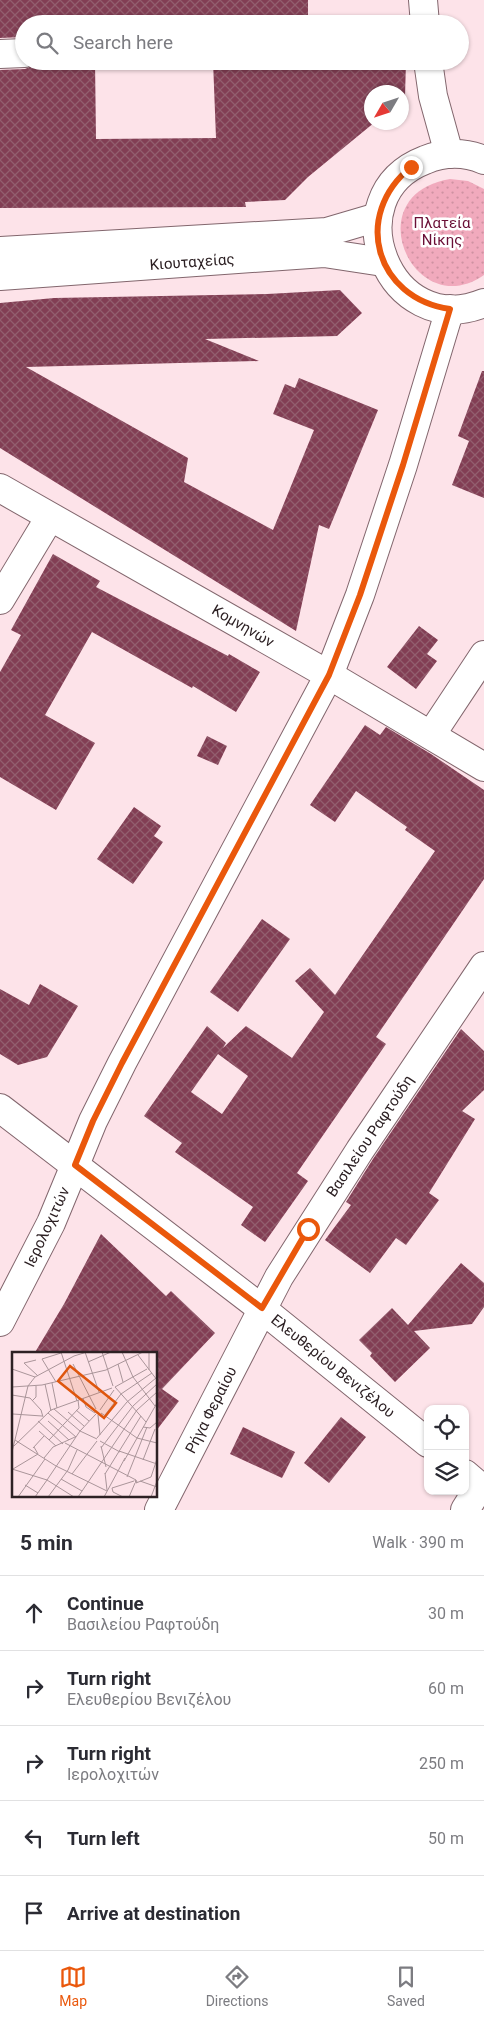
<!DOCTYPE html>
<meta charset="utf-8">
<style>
body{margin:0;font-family:Roboto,sans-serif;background:#f7f7f7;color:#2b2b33}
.controls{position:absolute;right:15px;bottom:15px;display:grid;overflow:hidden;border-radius:10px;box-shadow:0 1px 4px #0004}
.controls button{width:45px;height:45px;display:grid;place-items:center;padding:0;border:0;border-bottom:1px solid #e1e1e2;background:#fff;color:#2b2b33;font:25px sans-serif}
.compass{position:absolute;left:364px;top:85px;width:45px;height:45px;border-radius:50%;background:#fff;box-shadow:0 1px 4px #0004;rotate:231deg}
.stop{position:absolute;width:15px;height:15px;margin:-11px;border:4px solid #ea580c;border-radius:50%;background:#fff}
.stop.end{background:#ea580c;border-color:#fff;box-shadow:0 1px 5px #0008}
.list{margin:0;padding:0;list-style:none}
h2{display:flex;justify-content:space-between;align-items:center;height:65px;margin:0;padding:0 20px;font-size:21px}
h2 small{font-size:16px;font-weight:400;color:#7c7c81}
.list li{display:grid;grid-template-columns:32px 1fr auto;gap:15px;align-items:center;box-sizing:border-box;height:75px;padding:0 20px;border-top:1px solid #e1e1e2}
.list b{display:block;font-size:19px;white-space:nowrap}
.list p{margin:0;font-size:16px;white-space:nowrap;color:#7c7c81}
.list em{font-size:16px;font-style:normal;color:#7c7c81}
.icon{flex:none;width:28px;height:28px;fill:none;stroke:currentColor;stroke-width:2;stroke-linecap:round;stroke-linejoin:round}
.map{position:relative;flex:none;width:484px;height:1510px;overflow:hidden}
.search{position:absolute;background:#fff;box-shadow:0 1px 4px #0004;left:15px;right:15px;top:15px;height:55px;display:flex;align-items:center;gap:12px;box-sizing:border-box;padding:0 18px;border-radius:28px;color:#7c7c81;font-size:19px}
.sheet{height:440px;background:#fff}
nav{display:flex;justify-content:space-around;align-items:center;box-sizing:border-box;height:70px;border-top:1px solid #e1e1e2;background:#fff;font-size:14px;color:#7c7c81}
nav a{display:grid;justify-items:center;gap:2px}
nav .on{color:#ea580c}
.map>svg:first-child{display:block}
.park{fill:url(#park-dots)}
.building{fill:url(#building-cross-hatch);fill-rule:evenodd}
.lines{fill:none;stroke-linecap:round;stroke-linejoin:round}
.minor-casing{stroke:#82666d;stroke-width:30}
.tertiary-casing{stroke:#82666d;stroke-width:30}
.secondary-casing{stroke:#82666d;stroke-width:30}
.minor{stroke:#fff;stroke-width:28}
.tertiary{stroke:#fff;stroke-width:28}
.secondary{stroke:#fff;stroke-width:28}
.route{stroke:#ea580c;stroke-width:6}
.labels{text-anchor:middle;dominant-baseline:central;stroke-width:5;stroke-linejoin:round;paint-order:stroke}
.park-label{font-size:15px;fill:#6a0f36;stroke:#fff}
.street-label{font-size:15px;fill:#2d2124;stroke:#fff}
.inset-road{fill:none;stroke:#aa959a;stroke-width:1}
.view{fill:#df560d;fill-opacity:0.15;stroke:#df560d;stroke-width:2.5}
.inset-edge{fill:none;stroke:#2d2124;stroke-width:2.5}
</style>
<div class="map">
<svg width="484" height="1510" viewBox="0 0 484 1510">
<defs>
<pattern id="park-dots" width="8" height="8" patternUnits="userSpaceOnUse" patternTransform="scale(1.25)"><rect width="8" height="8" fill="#f1aabd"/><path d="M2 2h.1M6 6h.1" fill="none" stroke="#cf92a2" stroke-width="1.8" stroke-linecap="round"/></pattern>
<pattern id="building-cross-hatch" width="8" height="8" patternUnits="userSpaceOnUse" patternTransform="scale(1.25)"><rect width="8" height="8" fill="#823e54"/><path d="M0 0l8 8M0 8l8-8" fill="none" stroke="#925e6e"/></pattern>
</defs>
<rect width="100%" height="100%" fill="#fde3e9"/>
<path class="park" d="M450 179 468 181 484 189V275C414 324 355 195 450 179Z"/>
<g class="building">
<polygon points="0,0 308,0 308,24 24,24 24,37 0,38"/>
<polygon points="95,61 96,139 216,138 213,61 406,61 405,97 402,101 402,92 372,92 372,122 375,122 308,177 285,200 245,202 246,207 0,208 0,70 25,69 32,66 36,62"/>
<polygon points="340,290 362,313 337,336 205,339 259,361 26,367 188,458 184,482 273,530 314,430 273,414 285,384 295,388 299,378 378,410 329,529 319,525 296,631 0,448 0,303 54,298 267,294"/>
<polygon points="482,371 484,371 484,498 452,485 469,441 458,436"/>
<polygon points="53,554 100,581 96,587 228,656 229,654 260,672 236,712 193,686 192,688 92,632 45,715 95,743 56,810 0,777 0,672 21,635 11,630"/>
<polygon points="419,626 438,640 427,654 437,661 416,689 387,667"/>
<path d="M365 725 380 735 386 727 431 754 484 790V879L376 1037 386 1044 297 1173 308 1181 265 1242 241 1225 253 1207 175 1152 182 1143 144 1116 207 1026 226 1043 223 1048 246 1026 292 1058 324 1012 295 981 310 968 335 995 435 851 405 830 407 827 356 791 335 822 310 805ZM218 1054 248 1076 222 1114 191 1092Z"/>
<polygon points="207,736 227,746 218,765 197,756"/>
<polygon points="134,807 161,826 154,836 163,842 133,884 97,859"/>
<polygon points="262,919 290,939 238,1012 210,992"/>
<polygon points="40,984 78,1006 47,1057 18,1065 0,1054 0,989 29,1005"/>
<polygon points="461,1029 484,1051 484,1090 462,1111 475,1119 429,1193 439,1200 406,1245 396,1238 370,1273 325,1240 351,1205 346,1202 373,1159"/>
<polygon points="101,1234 166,1296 171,1291 215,1333 162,1389 179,1401 156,1431 156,1354 34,1354 64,1304"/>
<polygon points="461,1263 484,1283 484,1307 472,1324 414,1331 430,1348 395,1382 370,1356 372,1353 359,1340 392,1308 408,1325"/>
<polygon points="341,1417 366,1437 329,1483 304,1463"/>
<polygon points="243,1427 295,1452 282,1478 230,1454"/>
</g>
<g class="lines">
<g class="minor-casing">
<g id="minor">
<polyline points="423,0 425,24"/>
<polyline points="0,54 24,53"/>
<polyline points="428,61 433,96 449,154"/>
<polyline points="0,488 329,675 484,767"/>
<polyline points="0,600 50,517"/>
<polyline points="431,735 484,655"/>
<polyline points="0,1322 51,1223 75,1165"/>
<polyline points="159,1510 279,1277 360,1150 484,966"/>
<polyline points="465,1510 480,1486"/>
</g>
</g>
<g class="tertiary-casing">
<g id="tertiary">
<path d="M484 160C465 152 444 152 425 160 332 196 389 342 484 303"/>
<polyline points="0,251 327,232 378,217"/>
<polyline points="0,276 324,253 383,262"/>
<polyline points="75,1165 93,1121 122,1063 329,675 360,595 403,465 450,309"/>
</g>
</g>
<g class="secondary-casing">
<g id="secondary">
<polyline points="0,1108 262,1309 428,1443"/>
<polyline points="465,1474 484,1490"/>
</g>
</g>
<use href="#minor" class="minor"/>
<use href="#tertiary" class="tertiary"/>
<use href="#secondary" class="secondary"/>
</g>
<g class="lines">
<path class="route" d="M308 1229 262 1308 75 1165 93 1121 122 1063 329 675 360 595 403 465 450 309C375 298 352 215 411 167"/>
</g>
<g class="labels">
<g class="park-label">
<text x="442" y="223">Πλατεία<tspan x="442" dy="17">Νίκης</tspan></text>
</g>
<g class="street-label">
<text transform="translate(192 262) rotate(-4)">Κιουταχείας</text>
<text transform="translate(243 626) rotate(30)">Κομνηνών</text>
<text transform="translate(370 1136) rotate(-56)">Βασιλείου Ραφτούδη</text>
<text transform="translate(47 1227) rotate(-65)">Ιερολοχιτών</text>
<text transform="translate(333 1366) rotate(39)">Ελευθερίου Βενιζέλου</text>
<text transform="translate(211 1410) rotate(-63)">Ρήγα Φεραίου</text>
</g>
</g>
<g transform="translate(12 1352)">
<rect width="145" height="145" fill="#fde3e9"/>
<path class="inset-road" d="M49 0 65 49M73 0 87 40M90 0 101 34M110 0 121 25 143 54M137 0V18M126 3 145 28M24 8 12 11 26 24M76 10 99 0M61 12 84 57M106 12 111 30M0 17 23 25 62 4 75 0M44 30 30 7 49 1M40 31 45 56M33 32 39 59M0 35 30 33 94 18 131 0M103 35 134 70M103 35 135 17M0 43 18 46 29 58 31 65M71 46 74 55 83 61M20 49 24 45V34M42 57 68 79 84 62M64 58 77 69M88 58 102 38M56 60 72 74M36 61 64 85M89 61 125 86 145 91M1 62 30 64M86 63 88 83M93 63 109 42 140 21M26 69 51 92M36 69 57 88M131 75 138 76 145 70M27 79 44 94M85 86 115 50 144 26M3 88 44 114 95 139M37 88 67 56 66 48M88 89 108 100M53 91 124 128M2 94 39 58 100 36M89 94 94 115M21 96 32 84M89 96 121 54 145 32M107 99 145 112M0 100 16 34 23 25M32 106 41 95 63 85M131 108 143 77M112 109 145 51M0 117 35 128 68 79 85 87M1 117 26 102 22 95M93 121 95 138M60 122 85 89M93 122 129 64M115 125 135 75M139 125 145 107M49 127 70 139M128 129 145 135M124 131 123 128 125 129 124 131 139 125M13 133 26 141M100 136 122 129M100 136 101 140 111 145M6 145 33 107M23 145 35 128 62 145M36 145 56 118 65 98M66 145 125 58 145 40M92 145 113 106M117 145 123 131M139 145 145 129"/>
<path class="view" d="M58 14 104 51 92 66 46 29Z"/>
<rect width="145" height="145" class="inset-edge"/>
</g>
</svg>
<div class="controls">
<button><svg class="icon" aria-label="locate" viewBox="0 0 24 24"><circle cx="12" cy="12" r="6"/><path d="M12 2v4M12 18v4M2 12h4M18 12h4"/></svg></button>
<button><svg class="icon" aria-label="layers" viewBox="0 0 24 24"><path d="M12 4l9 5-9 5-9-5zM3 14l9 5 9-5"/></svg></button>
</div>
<svg class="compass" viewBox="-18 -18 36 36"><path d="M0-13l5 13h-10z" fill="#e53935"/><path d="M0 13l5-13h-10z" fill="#7c7c81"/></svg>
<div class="stop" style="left:308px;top:1229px"></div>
<div class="stop end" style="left:411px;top:167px"></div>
<div class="search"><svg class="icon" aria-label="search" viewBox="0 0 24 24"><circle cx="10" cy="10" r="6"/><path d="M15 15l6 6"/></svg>Search here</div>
</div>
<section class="sheet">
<h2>5 min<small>Walk · 390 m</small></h2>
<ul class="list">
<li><svg class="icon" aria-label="ahead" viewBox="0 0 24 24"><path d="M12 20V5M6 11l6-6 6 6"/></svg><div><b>Continue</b><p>Βασιλείου Ραφτούδη</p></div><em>30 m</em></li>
<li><svg class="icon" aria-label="right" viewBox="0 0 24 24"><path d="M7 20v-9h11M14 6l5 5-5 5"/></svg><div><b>Turn right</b><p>Ελευθερίου Βενιζέλου</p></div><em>60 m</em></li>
<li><svg class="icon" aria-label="right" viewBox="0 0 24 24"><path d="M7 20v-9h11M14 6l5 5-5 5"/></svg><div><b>Turn right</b><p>Ιερολοχιτών</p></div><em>250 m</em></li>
<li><svg class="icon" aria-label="left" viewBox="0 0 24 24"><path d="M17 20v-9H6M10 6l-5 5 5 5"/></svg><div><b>Turn left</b></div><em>50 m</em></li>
<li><svg class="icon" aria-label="arrive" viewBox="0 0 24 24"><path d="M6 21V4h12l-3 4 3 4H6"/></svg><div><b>Arrive at destination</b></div></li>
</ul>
</section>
<nav>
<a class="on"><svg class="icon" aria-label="map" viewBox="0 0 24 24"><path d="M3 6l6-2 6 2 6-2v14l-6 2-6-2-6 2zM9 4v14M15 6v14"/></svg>Map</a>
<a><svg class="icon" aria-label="directions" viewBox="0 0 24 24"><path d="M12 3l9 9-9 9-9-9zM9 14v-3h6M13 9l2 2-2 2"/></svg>Directions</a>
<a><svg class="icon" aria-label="saved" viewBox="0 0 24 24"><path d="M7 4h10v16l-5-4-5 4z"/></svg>Saved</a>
</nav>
